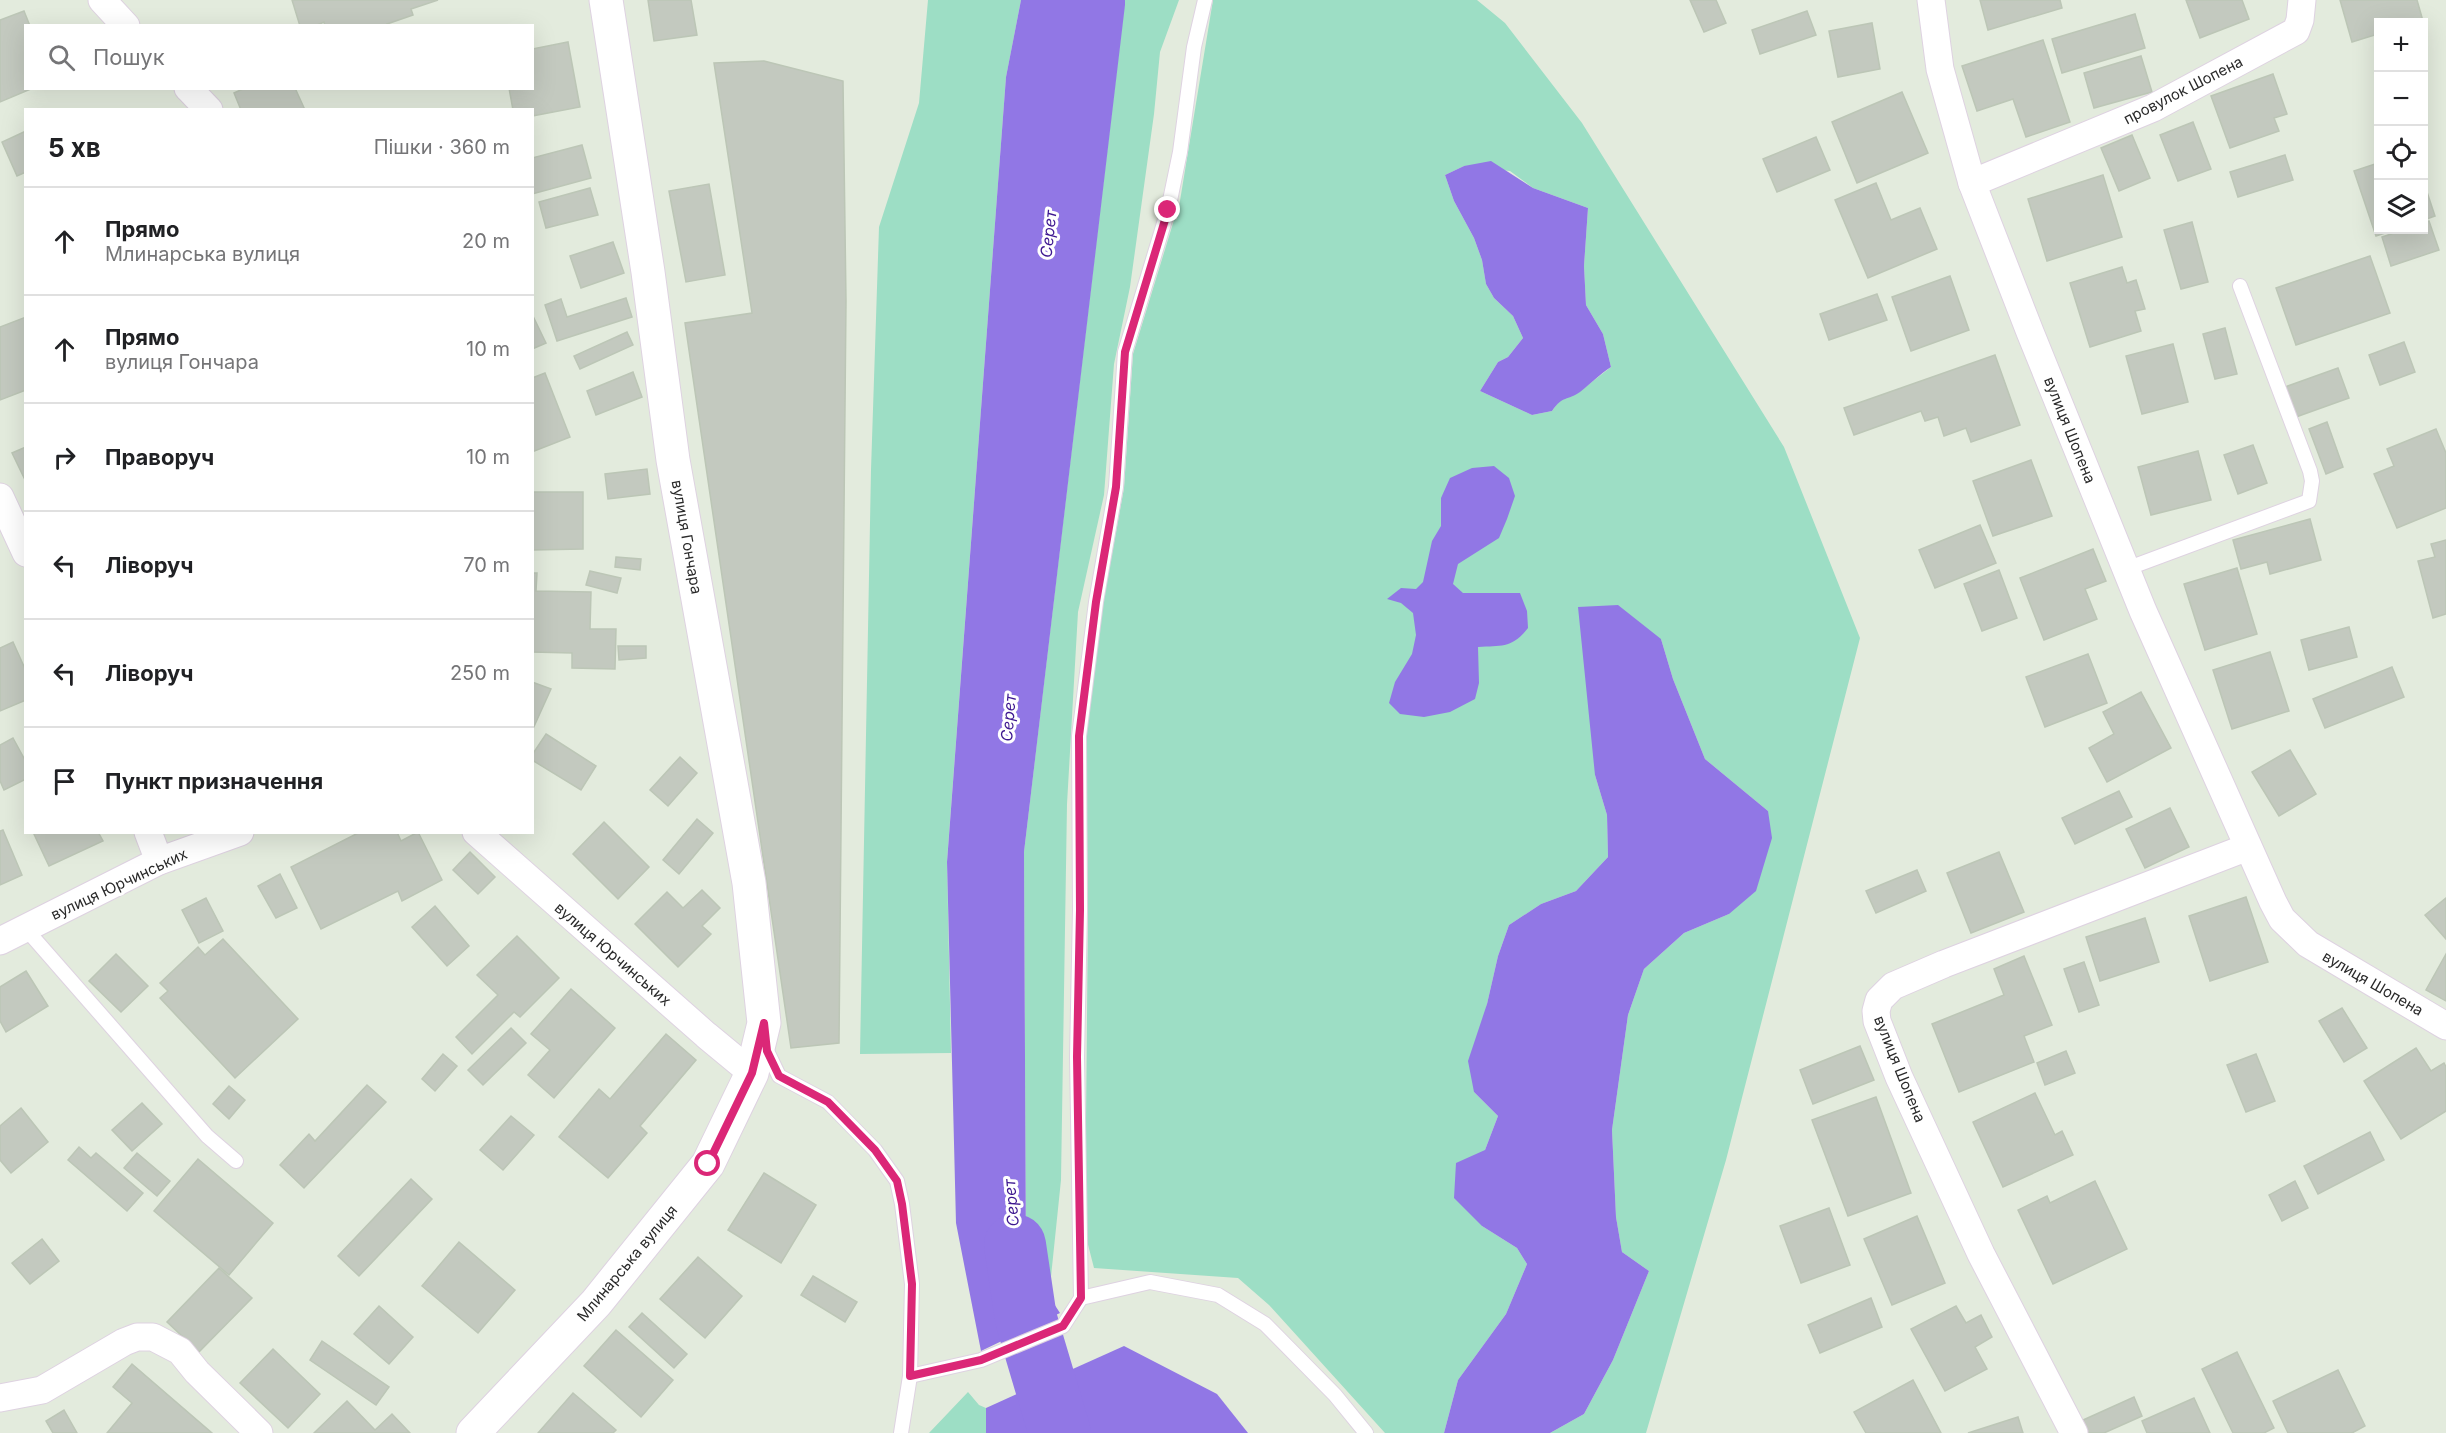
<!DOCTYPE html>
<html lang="uk">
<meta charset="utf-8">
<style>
body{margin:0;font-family:Inter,sans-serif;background:#f2f2f2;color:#202124}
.controls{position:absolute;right:18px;top:18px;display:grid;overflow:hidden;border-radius:0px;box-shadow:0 6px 24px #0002}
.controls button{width:54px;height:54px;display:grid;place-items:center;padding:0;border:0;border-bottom:2px solid #e0e0e0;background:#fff;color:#202124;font:30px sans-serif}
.stop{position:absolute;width:18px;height:18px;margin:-14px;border:4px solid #db2777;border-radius:50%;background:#fff}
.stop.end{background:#db2777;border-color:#fff;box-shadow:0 2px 6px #0008}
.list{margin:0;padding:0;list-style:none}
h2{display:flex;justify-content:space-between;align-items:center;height:78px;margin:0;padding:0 24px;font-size:26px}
h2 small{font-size:20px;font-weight:400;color:#757577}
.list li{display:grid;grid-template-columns:39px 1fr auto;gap:18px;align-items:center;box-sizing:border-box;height:108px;padding:0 24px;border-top:2px solid #e0e0e0}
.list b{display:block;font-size:22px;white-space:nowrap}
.list p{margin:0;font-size:20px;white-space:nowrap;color:#757577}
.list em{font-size:20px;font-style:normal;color:#757577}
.icon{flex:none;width:33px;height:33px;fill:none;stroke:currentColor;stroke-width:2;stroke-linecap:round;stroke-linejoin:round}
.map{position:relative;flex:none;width:2446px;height:1433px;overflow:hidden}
.search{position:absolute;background:#fff;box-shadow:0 6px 24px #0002;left:24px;top:24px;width:510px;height:66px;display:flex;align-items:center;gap:15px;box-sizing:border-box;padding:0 21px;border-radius:0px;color:#757577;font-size:22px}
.panel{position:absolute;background:#fff;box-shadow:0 6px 24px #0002;left:24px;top:108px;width:510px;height:726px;border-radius:0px}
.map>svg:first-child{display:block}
.green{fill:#9ddec5;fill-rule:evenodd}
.water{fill:#9177e5}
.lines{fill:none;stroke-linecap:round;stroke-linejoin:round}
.river{stroke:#9177e5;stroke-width:62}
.building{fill:#c3c9bf;stroke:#bcc6b6;stroke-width:1.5}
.lane-casing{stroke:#ded2e1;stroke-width:16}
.street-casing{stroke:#ded2e1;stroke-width:29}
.secondary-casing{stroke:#ded2e1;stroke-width:35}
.lane{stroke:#fff;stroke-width:14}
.street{stroke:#fff;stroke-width:27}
.secondary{stroke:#fff;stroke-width:33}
.route{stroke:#db2777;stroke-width:8}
.labels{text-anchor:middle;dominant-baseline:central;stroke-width:6;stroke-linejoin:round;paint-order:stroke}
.street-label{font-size:15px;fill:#2a2a2a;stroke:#fff}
.water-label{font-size:16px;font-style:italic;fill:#3d1790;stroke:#fff}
</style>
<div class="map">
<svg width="2446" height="1433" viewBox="0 0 2446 1433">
<rect width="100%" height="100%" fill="#e3ebdd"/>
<g class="green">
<polygon points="928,0 1021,0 1006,77 947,861 951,1053 860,1054 871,470 879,227 919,103"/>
<polygon points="1125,0 1179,0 1160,52 1154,114 1130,287 1114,364 1104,495 1078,612 1067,804 1061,1180 1049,1296 1026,1261 1024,852"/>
<path d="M1213 0H1477L1505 23 1582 123 1784 447 1860 638 1726 1160 1646 1433H1550L1584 1414 1613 1360 1649 1271 1622 1252 1616 1217 1612 1130 1628 1015 1644 969 1684 933 1729 914 1768 811 1705 759 1673 679 1661 639 1595 775 1607 815 1608 857 1576 891 1541 904 1509 925 1498 956 1487 1004 1474 1092 1498 1116 1485 1150 1482 1226 1517 1248 1527 1264 1506 1314 1458 1380 1444 1433H1385L1269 1305 1238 1278 1094 1268 1085 1233 1088 910 1086 737 1103 603 1124 488 1133 354 1174 220 1177 219ZM1464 166 1510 171 1533 188 1588 208 1584 266 1586 305 1603 334 1611 367 1579 392 1560 400 1552 411 1532 415 1480 391 1498 362 1508 357 1523 338 1513 316 1494 298 1486 284 1482 260 1474 238 1454 201 1445 175Z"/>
<polygon points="968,1392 979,1405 986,1408 986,1433 929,1433"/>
</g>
<g class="water">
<polygon points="1021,0 1125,0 1125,5 1024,852 1026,1261 1060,1313 981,1351 956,1223 947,862 1006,77"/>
<path d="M1491 161 1533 188 1588 208 1584 266 1586 305 1603 334 1611 367C1600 374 1590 384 1580 392 1567 401 1563 395 1552 411L1532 415 1480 391 1498 362 1508 357 1523 338 1513 316 1494 298 1486 284 1482 260 1474 238 1454 201 1445 175 1464 166Z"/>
<path d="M1494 466 1509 478 1515 496 1507 519 1499 538 1458 564 1453 584 1463 593H1520L1527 611 1528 628C1511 649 1502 645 1478 647L1479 683 1475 699 1450 712 1424 717 1400 714 1389 703 1395 682 1412 654 1416 635 1413 613 1401 603 1387 599 1401 588 1416 589 1423 582 1432 541 1441 526V498L1450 478 1472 468Z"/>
<polygon points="1618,605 1661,639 1673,679 1705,759 1768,811 1772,838 1756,891 1729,914 1684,933 1644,969 1628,1015 1612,1130 1616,1217 1622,1252 1649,1271 1613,1360 1584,1414 1550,1433 1444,1433 1458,1380 1506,1314 1527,1264 1517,1248 1482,1226 1454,1198 1456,1163 1485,1150 1498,1116 1474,1092 1468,1061 1487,1004 1498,956 1509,925 1541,904 1576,891 1608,857 1607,815 1595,775 1578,607"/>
<polygon points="1124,1346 1217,1394 1248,1433 986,1433 986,1408"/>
</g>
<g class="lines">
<polyline class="river" points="1015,1245 1026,1319 1060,1433"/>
</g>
<g class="building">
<polygon points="292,0 438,0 411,9 413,15 387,24 388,26 325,26 324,22 315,26 300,26"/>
<polygon points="648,0 691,0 697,35 654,41"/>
<polygon points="1690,0 1716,0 1726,23 1704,32"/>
<polygon points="1980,0 2060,0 2062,8 1988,30"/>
<polygon points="2186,0 2242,0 2249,19 2200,38"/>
<polygon points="2340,0 2417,0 2423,21 2378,22 2378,34 2352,42"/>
<polygon points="24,11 30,26 26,26 26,88 33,88 0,102 0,20"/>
<polygon points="1807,11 1816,35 1760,54 1752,30"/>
<polygon points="2135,14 2145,48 2062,73 2052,39"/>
<polygon points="1872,23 1880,69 1838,77 1829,31"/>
<polygon points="2043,40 2070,122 2026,137 2013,99 1977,111 1962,66"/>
<polygon points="568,42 580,107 532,116 532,110 513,110 509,88 532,88 532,49"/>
<polygon points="2141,56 2152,92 2094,108 2084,73"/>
<polygon points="764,61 843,81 846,301 839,1043 791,1048 685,323 752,313 714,63"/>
<polygon points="2273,74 2287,114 2274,118 2279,131 2230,148 2211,96"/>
<polygon points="245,88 295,88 305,110 241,110 234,93"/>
<polygon points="1902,92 1928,153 1857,183 1832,122"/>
<polygon points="2193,122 2211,169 2178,181 2160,135"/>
<polygon points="26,131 26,172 17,176 2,142"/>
<polygon points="2132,135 2150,178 2119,191 2101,148"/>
<polygon points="1816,137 1830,170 1777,192 1763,159"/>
<polygon points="582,145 591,178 532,194 532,158"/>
<polygon points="2285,155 2293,180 2238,197 2230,172"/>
<polygon points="2378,163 2378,230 2394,230 2376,236 2354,171"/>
<polygon points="2103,175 2122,237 2047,261 2028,199"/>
<polygon points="1876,183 1891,220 1920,208 1937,249 1868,278 1835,200"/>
<polygon points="2424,183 2435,216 2424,220"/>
<polygon points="709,184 725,275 686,282 669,191"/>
<polygon points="590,188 598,215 546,228 539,202"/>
<polygon points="2429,221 2439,250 2391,266 2382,237 2403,230 2424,230 2424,223"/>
<polygon points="2192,222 2208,282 2181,289 2164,230"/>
<polygon points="613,242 624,273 581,288 570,256"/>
<polygon points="2370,256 2390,313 2296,345 2276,288"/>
<polygon points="2122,267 2127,283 2136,280 2145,309 2135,311 2141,331 2090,347 2070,283"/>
<polygon points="1950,276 1969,330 1911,351 1892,297"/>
<polygon points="1877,294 1887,320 1829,340 1820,314"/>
<polygon points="626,298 632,317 557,341 545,305 561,299 567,317"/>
<polygon points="532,314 546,343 532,349"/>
<polygon points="26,317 26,390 0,400 0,327"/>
<polygon points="2225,328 2237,374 2215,379 2203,334"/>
<polygon points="627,332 633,345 580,369 574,356"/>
<polygon points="2404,342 2415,372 2380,385 2369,355"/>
<polygon points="2173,344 2188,402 2142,414 2126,356"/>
<polygon points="1995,355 2020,425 1971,442 1966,428 1944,436 1938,417 1925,421 1921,411 1854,435 1844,408"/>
<polygon points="2338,368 2349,398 2296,417 2285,387"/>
<polygon points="633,372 642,397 596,415 587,391"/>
<polygon points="545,373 570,437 532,452 532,378"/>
<polygon points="2327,422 2343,467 2326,474 2309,429"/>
<polygon points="2436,429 2446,453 2446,508 2397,528 2374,474 2394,466 2387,449"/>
<polygon points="2253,445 2267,483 2238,494 2224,455"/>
<polygon points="26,447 26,482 12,453"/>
<polygon points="2198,451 2211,500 2151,515 2138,467"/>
<polygon points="2031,460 2052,516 1993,536 1973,481"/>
<polygon points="647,469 650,494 608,499 605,474"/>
<polygon points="532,492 583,492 583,549 532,550"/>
<polygon points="2310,519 2321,560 2270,574 2267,562 2241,569 2233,540"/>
<polygon points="1980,525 1996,563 1935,588 1919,550"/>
<polygon points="2446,540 2446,614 2433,618 2418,561 2435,557 2431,544"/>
<polygon points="2093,549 2106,581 2085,589 2097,619 2044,640 2020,578"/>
<polygon points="616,557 641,559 640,570 615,567"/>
<polygon points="2237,568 2257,634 2205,650 2184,584"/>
<polygon points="1999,570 2017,618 1982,631 1964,584"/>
<polygon points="590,571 621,578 617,593 586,585"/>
<polygon points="532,573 537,573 536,591 591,592 590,629 616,629 615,669 572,668 572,653 532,652"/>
<polygon points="2349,627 2357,657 2309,670 2301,640"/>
<polygon points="13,642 26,671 26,700 0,711 0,648"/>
<polygon points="618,646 646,646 646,658 619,660"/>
<polygon points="2270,652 2289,711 2232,729 2213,670"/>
<polygon points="2088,654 2107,703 2045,727 2026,677"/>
<polygon points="2392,667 2404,697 2325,728 2313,699"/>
<polygon points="532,682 551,689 532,731"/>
<polygon points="2141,692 2171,748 2107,782 2089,748 2114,734 2103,712"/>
<polygon points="546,734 596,766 581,790 532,760 532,755"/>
<polygon points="13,738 26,762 26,779 4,790 0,781 0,745"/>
<polygon points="2290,750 2316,794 2279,816 2252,772"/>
<polygon points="680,757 697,773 668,806 650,790"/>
<polygon points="2119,791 2132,817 2075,844 2062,818"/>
<polygon points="2170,808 2189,847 2145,868 2126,829"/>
<polygon points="697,819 713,833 679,874 663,860"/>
<polygon points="604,822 649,867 618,899 573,854"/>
<polygon points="3,830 22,875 0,885 0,831"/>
<polygon points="33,832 98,832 103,841 49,866"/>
<polygon points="360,832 397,832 401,841 418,832 442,880 402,901 398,891 321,929 291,867"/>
<polygon points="470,852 495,877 478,894 453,870"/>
<polygon points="1999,852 2024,912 1971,933 1947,873"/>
<polygon points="1917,870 1926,891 1876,913 1866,891"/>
<polygon points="280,874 297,908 276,918 258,886"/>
<polygon points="702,890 720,908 702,926 711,934 678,967 635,924 667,892 683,908"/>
<polygon points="2246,897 2268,962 2210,981 2189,916"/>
<polygon points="206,898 223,931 199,943 182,910"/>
<polygon points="2446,898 2446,939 2425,915"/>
<polygon points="435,906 469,946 447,966 412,927"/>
<polygon points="2145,918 2159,962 2100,981 2086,937"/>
<polygon points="517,936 559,978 520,1017 514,1012 472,1054 456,1037 498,995 477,975"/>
<polygon points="223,939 298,1019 235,1078 160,998 168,991 160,983 198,947 205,955"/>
<polygon points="116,954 148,986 121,1012 89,981"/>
<polygon points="2446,954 2446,1001 2426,990"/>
<polygon points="2024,956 2052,1025 2024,1036 2034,1062 1959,1092 1932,1024 2004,995 1994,969"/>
<polygon points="2084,962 2099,1005 2079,1012 2064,969"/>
<polygon points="26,971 48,1006 6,1032 0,1021 0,987"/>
<polygon points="571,989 615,1028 554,1098 528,1075 550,1050 531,1034"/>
<polygon points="2342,1008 2367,1048 2344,1062 2319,1021"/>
<polygon points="511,1028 526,1043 483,1085 468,1070"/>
<polygon points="666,1034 696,1060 640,1126 647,1133 608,1178 559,1137 599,1089 610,1099"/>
<polygon points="1860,1046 1874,1080 1813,1104 1800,1070"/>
<polygon points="2416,1048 2431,1071 2444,1063 2446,1067 2446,1111 2401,1139 2364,1081"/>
<polygon points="2066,1051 2075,1073 2045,1085 2037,1063"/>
<polygon points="443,1054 457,1066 435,1091 422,1079"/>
<polygon points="2256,1054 2275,1101 2246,1112 2227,1065"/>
<polygon points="367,1085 386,1102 304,1188 280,1165 309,1134 315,1141"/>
<polygon points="229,1086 245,1100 229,1119 213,1104"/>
<polygon points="2035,1093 2055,1135 2062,1131 2073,1155 2003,1187 1973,1122"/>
<polygon points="1876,1097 1911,1193 1848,1216 1812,1120"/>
<polygon points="142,1103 162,1124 132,1151 112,1130"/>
<polygon points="21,1108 48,1142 11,1173 0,1160 0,1126"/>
<polygon points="511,1116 534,1135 503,1170 480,1150"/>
<polygon points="2370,1132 2384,1160 2318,1194 2304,1166"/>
<polygon points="79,1147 91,1158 96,1153 143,1193 127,1211 68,1160"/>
<polygon points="137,1153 170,1181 157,1196 124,1168"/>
<polygon points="198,1159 273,1223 229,1275 154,1211"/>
<polygon points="764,1173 816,1205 781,1263 728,1230"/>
<polygon points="411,1179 432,1199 359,1276 338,1256"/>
<polygon points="2095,1181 2127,1249 2053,1284 2018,1210 2047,1196 2050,1203"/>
<polygon points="2295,1181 2308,1208 2282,1221 2269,1195"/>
<polygon points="1829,1208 1850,1265 1801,1283 1780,1226"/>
<polygon points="1917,1216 1945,1283 1892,1305 1864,1239"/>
<polygon points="42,1239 59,1261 30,1284 12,1263"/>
<polygon points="459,1242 515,1290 478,1333 422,1286"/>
<polygon points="698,1257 742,1296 705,1338 660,1299"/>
<polygon points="219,1268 252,1298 199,1352 167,1322"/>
<polygon points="813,1276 857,1302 845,1322 801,1295"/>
<polygon points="1871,1298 1882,1327 1820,1353 1808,1325"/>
<polygon points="379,1306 413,1337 389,1364 354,1334"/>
<polygon points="1956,1306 1966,1323 1981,1315 1992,1337 1975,1347 1987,1369 1945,1391 1911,1329"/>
<polygon points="642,1313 687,1354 674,1368 629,1327"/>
<polygon points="616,1330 673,1380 641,1417 584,1366"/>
<polygon points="322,1341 389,1387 376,1405 310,1360"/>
<polygon points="273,1349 320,1394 288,1428 240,1383"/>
<polygon points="2237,1352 2274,1428 2264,1433 2233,1433 2202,1369"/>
<polygon points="132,1364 212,1433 107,1433 132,1403 113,1387"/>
<polygon points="2338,1370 2365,1426 2352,1433 2288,1433 2273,1401"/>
<polygon points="1913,1380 1941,1433 1866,1433 1854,1412"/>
<polygon points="573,1393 616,1430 613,1433 538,1433"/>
<polygon points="2134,1397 2142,1416 2104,1433 2086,1433 2081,1421"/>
<polygon points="2194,1398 2210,1433 2147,1433 2142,1421"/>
<polygon points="347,1401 375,1430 392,1414 410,1433 314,1433"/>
<polygon points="64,1410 77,1433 53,1433 46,1421"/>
<polygon points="2018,1417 2023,1433 1968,1433"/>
</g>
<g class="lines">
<g class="lane-casing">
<g id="lane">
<polyline points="2126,569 2309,501 2312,481 2310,471 2240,286"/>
<polyline points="25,928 207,1136 236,1161"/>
<polyline points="766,1043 767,1051 779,1076 828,1102 875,1150 897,1181 902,1204 912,1284 910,1376 901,1433"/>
<polyline points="1081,1298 1150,1282 1218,1295 1265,1324 1335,1395 1366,1433"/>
<polyline points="910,1376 981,1360 1063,1326 1081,1298 1077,1057 1080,910 1079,736 1096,602 1116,487 1125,352 1168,210 1180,152 1194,47 1205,0"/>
</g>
</g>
<g class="street-casing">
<g id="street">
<polyline points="102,0 126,26"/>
<polyline points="1931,0 1940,69 1972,183 2030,332 2143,611 2273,902 2282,919 2308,944 2446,1026"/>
<polyline points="188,88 209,110"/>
<polyline points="1972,183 2153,108 2296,31 2300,20 2302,0"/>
<polyline points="0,497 26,553"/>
<polyline points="148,832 159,861"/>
<polyline points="476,832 706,1035 752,1073"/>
<polyline points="0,941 159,861 240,832"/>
<polyline points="0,1398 42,1390 124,1342 137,1337 153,1337 180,1351 197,1372 259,1433"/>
<polyline points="2074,1433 1981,1254 1899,1077 1877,1021 1876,1011 1879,1000 1893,986 1944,964 2248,847"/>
</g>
</g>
<g class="secondary-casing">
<polyline id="secondary" points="473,1433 596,1303 708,1164 752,1073 764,1023 749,883 673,460 648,272 606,0"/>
</g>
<use href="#lane" class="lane"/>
<use href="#street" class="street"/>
<use href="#secondary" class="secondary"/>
</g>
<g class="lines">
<polyline class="route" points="708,1164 752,1073 764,1023 767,1051 779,1076 828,1102 875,1150 897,1181 902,1204 912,1284 910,1376 981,1360 1063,1326 1081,1298 1077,1057 1080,910 1079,736 1096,602 1116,487 1125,352 1168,210"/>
</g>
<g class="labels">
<g class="street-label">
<text transform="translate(2183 90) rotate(-27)">провулок Шопена</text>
<text transform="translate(2070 430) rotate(68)">вулиця Шопена</text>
<text transform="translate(687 537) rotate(80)">вулиця Гончара</text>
<text transform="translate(119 884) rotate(-25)">вулиця Юрчинських</text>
<text transform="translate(613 954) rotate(41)">вулиця Юрчинських</text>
<text transform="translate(2373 983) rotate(30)">вулиця Шопена</text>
<text transform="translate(1900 1069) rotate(68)">вулиця Шопена</text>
<text transform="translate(627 1263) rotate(-50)">Млинарська вулиця</text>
</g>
<g class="water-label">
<text transform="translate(1048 234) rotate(-84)">Серет</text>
<text transform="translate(1008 718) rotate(-85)">Серет</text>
<text transform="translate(1011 1203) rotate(-95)">Серет</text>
</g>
</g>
</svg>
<div class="controls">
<button>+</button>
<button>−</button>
<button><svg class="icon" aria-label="locate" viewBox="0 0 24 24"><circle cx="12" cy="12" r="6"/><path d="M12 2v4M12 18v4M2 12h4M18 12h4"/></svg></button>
<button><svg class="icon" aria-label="layers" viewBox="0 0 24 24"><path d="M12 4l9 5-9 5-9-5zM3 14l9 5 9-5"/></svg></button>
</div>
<div class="stop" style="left:708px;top:1164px"></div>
<div class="stop end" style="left:1168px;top:210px"></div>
<div class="search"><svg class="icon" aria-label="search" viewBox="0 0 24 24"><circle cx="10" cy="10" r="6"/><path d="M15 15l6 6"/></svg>Пошук</div>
<section class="panel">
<h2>5 хв<small>Пішки · 360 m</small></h2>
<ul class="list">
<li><svg class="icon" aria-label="ahead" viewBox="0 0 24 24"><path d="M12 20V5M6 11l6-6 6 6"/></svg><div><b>Прямо</b><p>Млинарська вулиця</p></div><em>20 m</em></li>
<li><svg class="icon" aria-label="ahead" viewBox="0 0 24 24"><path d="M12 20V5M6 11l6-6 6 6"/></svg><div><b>Прямо</b><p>вулиця Гончара</p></div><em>10 m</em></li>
<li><svg class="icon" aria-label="right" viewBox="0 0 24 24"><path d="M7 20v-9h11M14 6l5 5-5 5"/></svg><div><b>Праворуч</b></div><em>10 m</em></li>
<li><svg class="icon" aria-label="left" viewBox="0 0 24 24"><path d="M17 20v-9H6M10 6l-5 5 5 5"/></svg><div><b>Ліворуч</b></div><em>70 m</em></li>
<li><svg class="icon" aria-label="left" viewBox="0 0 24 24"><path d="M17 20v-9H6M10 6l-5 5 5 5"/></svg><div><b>Ліворуч</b></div><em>250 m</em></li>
<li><svg class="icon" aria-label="arrive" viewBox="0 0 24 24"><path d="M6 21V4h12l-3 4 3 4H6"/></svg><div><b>Пункт призначення</b></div></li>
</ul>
</section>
</div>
